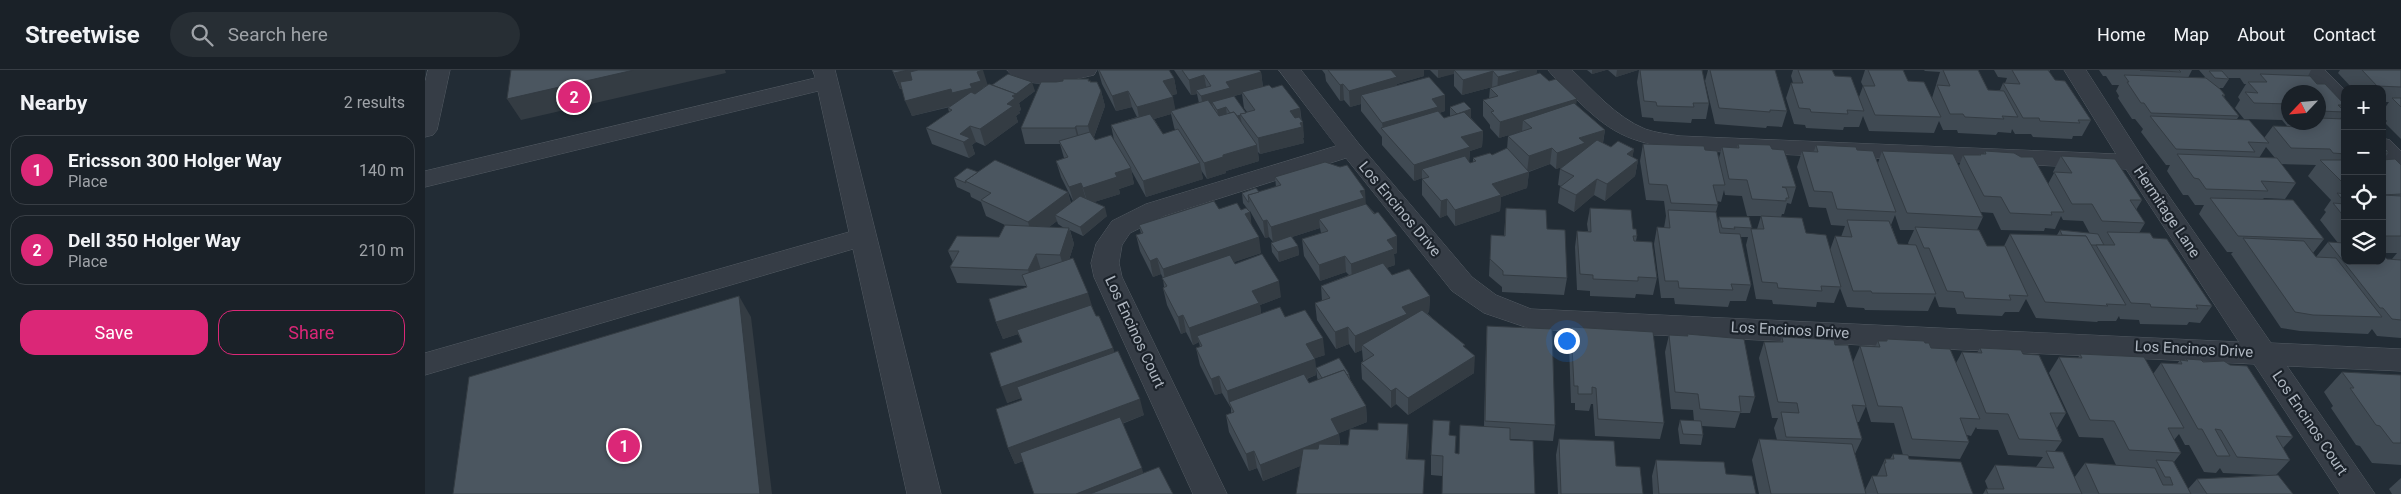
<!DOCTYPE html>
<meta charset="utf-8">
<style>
body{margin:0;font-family:Roboto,sans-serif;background:#272e34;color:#f1f3f6}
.controls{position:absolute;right:15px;top:15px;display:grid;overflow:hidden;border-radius:10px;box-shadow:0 2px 12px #0003}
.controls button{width:45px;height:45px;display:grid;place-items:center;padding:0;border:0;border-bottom:1px solid #383e45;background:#1a2128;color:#f1f3f6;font:25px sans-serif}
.compass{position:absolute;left:1856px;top:15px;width:45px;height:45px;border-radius:50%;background:#1a2128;box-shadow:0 2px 12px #0003;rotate:244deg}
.you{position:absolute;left:1141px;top:270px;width:18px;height:18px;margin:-12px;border:4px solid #fff;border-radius:50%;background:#1a73e8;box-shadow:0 0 0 8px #1a73e833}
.badge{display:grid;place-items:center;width:32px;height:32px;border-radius:50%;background:#db2777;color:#fff;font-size:16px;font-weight:700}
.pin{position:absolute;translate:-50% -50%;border:2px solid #fff;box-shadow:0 1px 5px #0006}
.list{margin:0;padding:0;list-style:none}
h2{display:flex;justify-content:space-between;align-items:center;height:65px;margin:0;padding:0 20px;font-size:21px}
h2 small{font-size:16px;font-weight:400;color:#9fa3a8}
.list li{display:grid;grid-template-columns:32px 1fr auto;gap:15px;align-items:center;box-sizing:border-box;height:70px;margin:0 10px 10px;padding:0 10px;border:1px solid #383e45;border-radius:15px}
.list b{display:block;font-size:19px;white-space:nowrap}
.list p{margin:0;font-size:16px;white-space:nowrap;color:#9fa3a8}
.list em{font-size:16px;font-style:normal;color:#9fa3a8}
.actions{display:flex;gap:10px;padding:15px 20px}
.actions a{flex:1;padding:11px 0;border:1px solid #db2777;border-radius:15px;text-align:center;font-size:18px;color:#db2777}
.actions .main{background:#db2777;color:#fff}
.icon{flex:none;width:28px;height:28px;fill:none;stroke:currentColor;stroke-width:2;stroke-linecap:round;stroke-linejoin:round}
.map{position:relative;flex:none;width:1976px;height:424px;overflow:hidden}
header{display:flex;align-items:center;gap:30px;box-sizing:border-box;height:70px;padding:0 25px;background:#1a2128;border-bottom:1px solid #383e45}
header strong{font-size:24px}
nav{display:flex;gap:28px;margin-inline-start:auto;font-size:18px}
.search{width:350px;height:45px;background:#272e34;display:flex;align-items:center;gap:12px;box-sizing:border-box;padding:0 18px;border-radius:28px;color:#9fa3a8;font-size:19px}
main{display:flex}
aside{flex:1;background:#1a2128}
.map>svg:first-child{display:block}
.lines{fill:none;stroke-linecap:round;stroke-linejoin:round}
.minor-casing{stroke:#535b63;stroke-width:1}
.minor{fill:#363d46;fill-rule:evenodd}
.wall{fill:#404a53;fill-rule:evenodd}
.shaded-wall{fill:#343c43}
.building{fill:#4b5660;stroke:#343c43}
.labels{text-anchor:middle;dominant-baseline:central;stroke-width:4.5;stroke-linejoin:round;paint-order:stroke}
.street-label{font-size:15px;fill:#b0b8c2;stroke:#1b222a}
</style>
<header>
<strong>Streetwise</strong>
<div class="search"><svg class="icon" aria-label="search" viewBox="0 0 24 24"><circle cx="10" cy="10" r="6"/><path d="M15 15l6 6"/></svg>Search here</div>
<nav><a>Home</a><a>Map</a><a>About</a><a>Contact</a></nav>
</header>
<main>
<aside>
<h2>Nearby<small>2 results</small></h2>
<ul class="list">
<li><span class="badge">1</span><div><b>Ericsson 300 Holger Way</b><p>Place</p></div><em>140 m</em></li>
<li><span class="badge">2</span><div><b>Dell 350 Holger Way</b><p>Place</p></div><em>210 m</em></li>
</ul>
<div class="actions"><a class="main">Save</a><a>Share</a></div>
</aside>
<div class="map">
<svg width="1976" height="424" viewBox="0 0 1976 424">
<rect width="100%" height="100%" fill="#222c35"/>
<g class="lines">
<g class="minor-casing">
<g id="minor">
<polygon points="3,0 25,0 12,60 8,65 0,67 0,12"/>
<polygon points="388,0 410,0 516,424 482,424 428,179 0,305 0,283 424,162 393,21 0,117 0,101 390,8"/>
<path d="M582 0H672L669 5C647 10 598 23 582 0Z"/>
<path d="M854 0H876L934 74 1047 207 1071 225 1106 239 1814 272 1701 99 1255 80C1202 71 1186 64 1147 25 1139 17 1130 9 1123 0H1147C1169 21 1191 47 1220 59 1231 63 1243 64 1255 66L1691 84 1639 0H1661L1719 90 1846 273 1976 279V301L1862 296 1950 424H1915L1829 294 1106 259 1059 243 1027 221 921 88 739 146 705 163 697 175 694 193 697 207 802 424H768L669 207 666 193 671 174 687 151 721 134 911 76Z"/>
<polygon points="1877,0 1900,0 1920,20 1920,41 1912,39"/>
<polygon points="1957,68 1965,70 1976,81 1976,103 1967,100 1957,89"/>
</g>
</g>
<use href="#minor" class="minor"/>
</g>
<g class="wall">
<polygon points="467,0 563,15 610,21 594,33 596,40 594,41 595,43 591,46 593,52 560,76 551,72 547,75 550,84 544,88 507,74 501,58 524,42 523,38 525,37 487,46 477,19 475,19"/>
<path d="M673 0H744L749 8 752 24 747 25 750 40 774 33 772 24 766 25 749 0H834L836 2 838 17 847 18 875 38 879 68H878L879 73 835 84 833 82 834 91 801 101V103L782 109 776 100 778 109 721 127 706 100 709 114 694 119 695 124 669 132 682 146 658 166 645 160 649 174 644 190 671 246 688 278 689 282 719 345 697 354 718 403 748 424 598 391 590 394 583 378 597 330 596 328 582 333 597 272 593 264 578 269 571 252 601 217V216L532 213 525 197 528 192 523 181 574 167 580 155 561 146 556 132 546 127 545 123 532 117 529 108 553 102 643 122 646 133 648 131 636 107 631 91 639 88 635 74H600L596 58 631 12 664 9V11H666V12L676 21 680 36 669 67 670 70H689L686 55 712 47 707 37 691 41 677 14ZM817 24 819 38 822 42 821 43 809 26ZM746 44 749 57 750 60 738 64 729 49ZM632 151 633 154 639 158 624 157Z"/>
<polygon points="897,0 999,0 999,6 972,14 972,15 1020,41 1014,43 1019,48 1025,46 1025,37 1046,39 1046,48 1058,61 1057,77 1045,81 1044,92 1045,93 1048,92 1048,88 1067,85 1082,79 1083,66 1097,61 1074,68 1065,58 1065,55 1058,46 1058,30 1064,29 1065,18 1067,17 1037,25 1029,16 1029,3 1013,8 1005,0 1112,0 1111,4 1151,35 1180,60 1178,73 1186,77 1209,79 1207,87 1213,90 1210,106 1180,131 1169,125 1149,142 1133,133 1135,117 1136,116 1133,115 1135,99 1137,97 1131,99 1125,94 1104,102 1102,118 1076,127 1075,141 1030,156 1022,145 1015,148 997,125 997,108 989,111 957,75 957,67 936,41 936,34 925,37 919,30 915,31 901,11 900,4"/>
<polygon points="1162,0 1181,0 1167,4"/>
<polygon points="1183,0 1213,0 1191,7"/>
<polygon points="1214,0 1270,0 1284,33 1281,49 1267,49 1266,53 1229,51 1228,48 1217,47 1212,12"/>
<polygon points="1283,0 1350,0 1362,41 1357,57 1342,56 1341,58 1290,54 1280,11"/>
<polygon points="1368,0 1373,0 1410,6 1434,27 1438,16 1436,12 1440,0 1478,0 1483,11 1507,28 1515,2 1500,1 1499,0 1553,0 1563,20 1575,20 1578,13 1580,13 1582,8 1573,7 1569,0 1625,0 1624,2 1630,10 1666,50 1657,66 1648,66 1647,69 1608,67 1606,64 1590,64 1587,59 1586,63 1573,62 1571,65 1533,63 1532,60 1518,60 1514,51 1509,63 1444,61 1438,46 1434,57 1419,57 1418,60 1381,58 1380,55 1369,54 1361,28 1366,13 1368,13 1366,6"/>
<path d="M1674 0H1767L1763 8H1779L1780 7 1774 0H1886L1883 6 1920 35V36L1917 40 1920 42 1915 49H1920V191L1967 189 1972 183H1957V75L1964 82 1958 90 1976 95V268L1952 266 1947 259 1943 264 1875 261 1856 258 1806 184 1808 182H1802L1774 144 1779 135H1770L1763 125H1758L1742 101 1745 95H1741L1716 62 1718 59 1710 49H1707L1693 28 1694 26 1691 21 1694 15H1687L1681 6H1678ZM1803 8H1815L1819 14H1821L1813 27 1815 30 1810 38 1819 49 1857 50 1862 56H1848L1839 68 1812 49 1814 46 1799 27 1800 25 1794 18H1798L1804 9ZM1864 22H1894V52H1864ZM1841 77 1850 88H1834ZM1856 94 1891 95 1883 106 1906 130 1899 140 1901 142 1895 150 1913 173 1903 172 1891 187 1888 183 1899 169 1838 129 1839 128 1860 129 1871 113Z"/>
<polygon points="1912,0 1976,0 1976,69 1960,53 1962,51 1957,46 1957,42 1964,32 1957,32 1957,19 1928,19 1913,3 1915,0"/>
<path d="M1218 74 1280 80 1294 88 1297 77 1312 78 1313 74 1347 79 1371 117 1366 134 1362 133 1359 144H1357L1356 147 1405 180 1410 166 1416 167 1420 156 1406 155 1401 138 1384 137 1372 97 1377 81H1389L1391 75 1432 80 1453 93 1457 81 1534 96 1538 85H1554L1555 84H1559L1560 81 1623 114 1629 103 1628 102 1636 86 1717 130 1711 140 1720 153 1714 163 1728 168 1787 236 1775 253 1764 252 1762 255 1715 254 1714 250 1695 249 1694 246 1691 251H1673L1672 252 1611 248 1601 229 1594 242H1580L1577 246 1532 244 1530 238 1514 237 1510 226 1503 241 1440 240 1439 238 1422 237 1415 218 1409 233 1392 232 1391 237 1348 234 1347 230 1331 229 1321 175 1323 167H1315L1326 215 1321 231H1305L1303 237 1250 234 1249 228H1236L1229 174 1232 157 1239 158 1241 146 1239 131 1221 130 1215 91ZM1299 120 1300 125 1317 126 1322 146H1336L1332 159H1326L1324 147H1294L1293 153 1291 142 1293 135 1292 131 1296 132ZM1555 142 1568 143 1576 160 1619 161 1620 158 1630 159 1636 146 1638 150 1658 151 1665 164 1635 160 1632 165 1585 164 1579 176H1562L1552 160 1558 147ZM1470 145 1475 160H1489L1483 173 1484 175 1473 174 1466 155Z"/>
<polygon points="850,107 941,134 972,166 972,183 969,184 970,195 961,198 967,205 1005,226 1004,242 1002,243 1040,278 1049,303 983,345 971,334 966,338 937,309 936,293 938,291 937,280 930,283 924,274 911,279 892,250 890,233 897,231 896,216 924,205 921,202 895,211 879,186 877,169 896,163 895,158 867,167 873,176 874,185 854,192 847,182 846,173 848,172 844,167 840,168 825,141 824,141 818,133 817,123 834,122 851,117"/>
<polygon points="1081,138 1122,159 1142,208 1139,225 1077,222 1077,217 1064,206 1066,165 1079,166"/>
<polygon points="1165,138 1208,159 1212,166 1211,171 1232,208 1228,225 1211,224 1210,228 1165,226 1165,221 1152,220 1150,177 1152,161 1163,161 1162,154"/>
<polygon points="794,139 816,140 825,142 826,154 836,183 809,192 810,194 856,227 835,235 836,244 860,247 900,285 890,288 891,305 882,309 884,313 893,310 892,307 891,298 924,304 925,309 941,336 942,352 914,363 915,375 984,374 982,389 1000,390 999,410 875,396 838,411 832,398 824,401 804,362 801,345 806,343 806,338 797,323 790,325 775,295 771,278 775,277 774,272 768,275 761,262 756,264 742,235 738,218 739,217 738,208 736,204 728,207 715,181 711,165 716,164 714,155"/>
<polygon points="1062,256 1130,355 1128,371 1085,369 1017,406 1006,405 1006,385 1024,365 1030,383 1034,384 1059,356 1061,273"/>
<polygon points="1146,257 1239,353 1235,369 1170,366 1168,334 1166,334 1164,341 1150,340 1150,333 1146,333 1144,274"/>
<polygon points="1262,264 1330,327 1325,343 1315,343 1310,358 1277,356 1278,365 1276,375 1255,374 1253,359 1255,350 1269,351 1268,340 1246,339 1240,282 1244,265 1262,266"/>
<path d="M1357 267 1410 275 1428 292 1435 276 1450 277 1453 271H1461L1462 269 1500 273 1506 278 1531 293 1537 282 1552 283 1555 278 1598 284 1641 343 1632 358 1637 371 1630 381 1649 408 1660 393 1691 395 1678 368 1654 367 1624 303 1634 287 1653 288 1655 284 1728 304 1736 293 1752 294 1755 290H1760L1761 289 1778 292 1868 367 1858 378 1865 390 1851 405 1868 424H1558L1561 419H1563L1560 411 1570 395 1611 397 1618 387 1583 385 1573 360 1552 359 1551 357 1546 366 1542 365 1544 372 1535 389 1483 386 1484 389 1548 424H1334L1327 390 1334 369 1352 370 1349 358 1353 348H1347L1334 288 1339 272H1355ZM1441 336 1446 352 1469 353 1478 385 1468 384 1465 389H1460L1452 406H1447L1440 420 1430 384 1437 369 1432 352H1434ZM1754 364 1760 375H1764L1779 402 1791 403 1795 398 1798 403 1842 405 1772 409 1763 419 1749 392 1756 383 1749 370Z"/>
<polygon points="1917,302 1976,305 1976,395 1947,393 1935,376 1931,375 1906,338 1908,336 1899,322"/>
<polygon points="1134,369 1191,396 1218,424 1133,424 1131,385"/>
<polygon points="1231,390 1301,404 1331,424 1228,424 1227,406"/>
<polygon points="1976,408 1976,424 1967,424 1964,419"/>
</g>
<g class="shaded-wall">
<polygon points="209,0 300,0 301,3 96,50 82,29"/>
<polygon points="483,0 552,0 475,19 469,3"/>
<polygon points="558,0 563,16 558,17 561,27 487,46 480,31 552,2"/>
<polygon points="967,0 999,0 999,6 972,14 973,23 936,25 936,34 925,37 924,21"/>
<polygon points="1013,0 1036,0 1029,0 1029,4 1013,8"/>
<polygon points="1098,0 1112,0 1110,12 1072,23 1073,7"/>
<polygon points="1167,0 1181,0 1167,4"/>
<polygon points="1192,0 1213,0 1191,7"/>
<polygon points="1068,1 1067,17 1037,25 1038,10"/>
<polygon points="836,2 838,18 787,32 788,39 779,42 776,26 801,12"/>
<polygon points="779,5 782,21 771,20 772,24 766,25 764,10"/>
<polygon points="749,8 752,24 741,26 738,11"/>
<polygon points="607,12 610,21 594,33 596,40 594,41 595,43 591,46 593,52 560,76 555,59 582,34 587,27"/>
<polygon points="918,14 919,30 915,31 915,15"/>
<polygon points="676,21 680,36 667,72 663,56"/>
<polygon points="703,21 707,37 691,41 687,26"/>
<polygon points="1020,25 1020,41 958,60 957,53 1007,29"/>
<polygon points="748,27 751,43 746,41 746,44 715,53 712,37"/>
<polygon points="1152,29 1150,44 1098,50 1097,61 1074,68 1075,52"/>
<polygon points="801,37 802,47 794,49 792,40"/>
<polygon points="875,38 876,52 878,52 879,68 878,68 879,73 835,84 833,68 865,41"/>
<polygon points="1046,39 1046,49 1032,44"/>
<polygon points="815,45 817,54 808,47"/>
<polygon points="545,56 551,72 547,75 550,84 544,88 535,64"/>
<polygon points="651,56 655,72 654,74 650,58"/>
<polygon points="1180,60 1177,76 1158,90 1131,99 1132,83 1154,68"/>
<polygon points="1058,61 1057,77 1045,81 1044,93 997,99 997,108 989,111 989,95 1036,67"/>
<polygon points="832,75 834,91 801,101 801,103 782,109 779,93 798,85"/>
<polygon points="1127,78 1125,94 1102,102 1104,86"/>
<polygon points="1209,79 1206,95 1202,84"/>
<polygon points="1213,90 1210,106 1180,131 1182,114"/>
<polygon points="775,93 778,109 721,127 718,111"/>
<polygon points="706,98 709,114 694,119 695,124 663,134 658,118 690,103"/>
<polygon points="1104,102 1102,118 1076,127 1075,141 1030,156 1030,140 1067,114"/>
<polygon points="1172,109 1169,125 1149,142 1151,125"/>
<polygon points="656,113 661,129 649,133 644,117"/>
<polygon points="940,120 941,136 894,149 895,158 848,173 846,157"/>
<polygon points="643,122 647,139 630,145 632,151 608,169 603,152"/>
<polygon points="1022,129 1022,145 1015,148 1016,131"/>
<polygon points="680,137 682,146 658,166 655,157"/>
<polygon points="825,142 827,159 820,144"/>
<polygon points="842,150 844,167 840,168 838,151"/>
<polygon points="644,158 649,174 640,202 635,185"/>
<polygon points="972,166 972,183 969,184 970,195 927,210 926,194 962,170"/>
<polygon points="834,167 836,183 741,215 738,199"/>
<polygon points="873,176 874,185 854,192 853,182"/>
<polygon points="611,184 616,200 609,217 603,200"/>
<polygon points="920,186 921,202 895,211 894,195"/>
<polygon points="732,188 736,204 728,207 725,191"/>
<polygon points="854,211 856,227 835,235 837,250 772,266 774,272 768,275 764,258 827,221"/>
<polygon points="663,223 668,239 578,269 571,252"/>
<polygon points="314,226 326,247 347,424 335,424"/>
<polygon points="1005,226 1004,242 982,251 937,275 937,280 930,283 930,266 977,237"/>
<polygon points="758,245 761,262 756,264 753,247"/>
<polygon points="923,257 924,274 911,279 910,262"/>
<polygon points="898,268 900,285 882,291 881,274"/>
<polygon points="688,278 693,294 582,333 576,317"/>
<polygon points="1050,286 1049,303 983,345 983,328"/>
<polygon points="890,289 891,305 807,337 804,332 805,338 802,321"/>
<polygon points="794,306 797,323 790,325 786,309"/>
<polygon points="971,318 971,334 966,338 966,321"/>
<polygon points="715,329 719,345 590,394 583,378"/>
<polygon points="941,336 942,352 907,366 906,349"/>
<polygon points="983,354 984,374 981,409 981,389"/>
<polygon points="914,364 915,380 838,411 835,395"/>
<polygon points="829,381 832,398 824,401 821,384"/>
<polygon points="717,398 721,415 698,424 651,424"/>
</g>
<g class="building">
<polygon points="86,0 209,0 82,29"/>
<polygon points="467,0 483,0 469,3"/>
<polygon points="493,0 558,0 552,2 556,11 545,14 547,18 527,23 526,19 480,31 475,12 487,10 485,2"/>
<polygon points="674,0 744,0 749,8 738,11 748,27 712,37 703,21 687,26"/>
<polygon points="757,0 834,0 836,2 801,12 805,18 776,26 771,20 786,16 779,5 764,10"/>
<polygon points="903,0 967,0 966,0 972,7 924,21 918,14 915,15"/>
<polygon points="1029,0 1098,0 1073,7 1068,1 1038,10"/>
<polygon points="1215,0 1277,0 1284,33 1268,33 1269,37 1232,36 1231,32 1219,31"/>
<polygon points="1285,0 1350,0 1362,41 1345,40 1345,42 1294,38"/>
<polygon points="1373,0 1407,0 1410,6 1426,7 1439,41 1422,40 1423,44 1386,42 1385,39 1374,38 1366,13 1378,13"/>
<polygon points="1443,0 1478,0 1483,11 1499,12 1516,47 1450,45 1438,16 1450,16"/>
<polygon points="1518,0 1553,0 1563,20 1579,21 1593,47 1577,46 1579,49 1540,47 1538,44 1525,44 1512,15 1525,16"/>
<polygon points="1587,0 1623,0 1630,10 1640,11 1666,50 1653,50 1655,53 1615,51 1614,48 1598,48 1578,13 1595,14"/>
<polygon points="1715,0 1754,0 1756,2"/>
<polygon points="1937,0 1976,0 1976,17 1952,16"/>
<polygon points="1784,1 1797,1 1804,9 1790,8"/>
<polygon points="1115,3 1124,11 1131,9 1152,29 1075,52 1066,42 1069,41 1058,30 1073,26 1065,18"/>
<polygon points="583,4 607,12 591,24 567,15"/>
<polygon points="1835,4 1885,6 1892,14 1900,14 1920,35 1913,35 1920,42 1894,41 1894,22 1864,22 1864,34 1829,33 1820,22 1833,23 1823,12 1842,12"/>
<polygon points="1699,5 1781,8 1795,19 1800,25 1797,25 1814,46 1726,43 1719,33 1716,33 1702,12 1704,12"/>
<polygon points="1004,7 1020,25 1007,29 1013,37 957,53 936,25"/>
<polygon points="638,9 664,9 663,11 666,11 665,12 672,12 676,21 663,56 651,56 650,58 596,58 616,12 631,12 638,11"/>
<polygon points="564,14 591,24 587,26 590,28 582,34 588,36 555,59 545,56 535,64 545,68 539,72 501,58 527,40 523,38 546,22 550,24"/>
<polygon points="844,15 847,18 857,15 875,38 865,41 870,48 874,47 878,52 875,53 877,57 833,68 815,44 830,40 817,22"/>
<polygon points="809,26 821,43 815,44 816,45 812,46 809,42 805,43 801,37 792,40 787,32"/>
<polygon points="1967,28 1976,28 1976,37"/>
<polygon points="783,30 794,46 809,42 832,75 798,85 798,87 779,93 746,41"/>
<polygon points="1039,32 1046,39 1032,44 1025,37"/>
<polygon points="1149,33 1180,60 1154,68 1160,73 1132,83 1127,78 1104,86 1083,66 1107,58 1098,50"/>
<polygon points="1013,41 1019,48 1039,42 1058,61 1036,67 1045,77 989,95 956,58"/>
<polygon points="725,44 738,64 753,59 775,93 718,111 686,55"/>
<polygon points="1725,46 1824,50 1844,73 1823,72 1830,82 1751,79"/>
<polygon points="1894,48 1920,49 1920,84 1908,83 1905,79 1866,78 1848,56 1878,57 1874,52 1894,52"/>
<polygon points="665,62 670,70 686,65 706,98 690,103 692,107 658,118 656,113 644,117 631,91 643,87 634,71"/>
<polygon points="1172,70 1186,77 1193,71 1209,79 1202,84 1213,90 1182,114 1172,109 1151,125 1135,117 1149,106 1135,99"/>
<polygon points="1218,74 1279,76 1280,80 1292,81 1300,115 1288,115 1293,135 1246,133 1242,115 1224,114"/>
<polygon points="1313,74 1345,75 1347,79 1359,80 1371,117 1357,117 1361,118 1364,128 1361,128 1361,131 1327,129 1322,110 1304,109 1297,77 1314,78"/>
<polygon points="1391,75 1431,77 1432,80 1448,81 1471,142 1412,139 1407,122 1389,121 1377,81 1393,82"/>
<polygon points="1957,75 1964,82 1957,82"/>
<polygon points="1082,78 1104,102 1067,114 1076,125 1030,140 1022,129 1016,131 997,109 1004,107 997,99 1040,86 1045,93 1051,91 1048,88 1065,83 1067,85"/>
<polygon points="1457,81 1528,84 1558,147 1482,143"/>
<polygon points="1560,81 1589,83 1596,87 1608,87 1639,142 1626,142 1627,145 1585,143 1576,127 1559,126 1538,85 1556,85 1555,84 1561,84"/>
<polygon points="1752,84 1852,88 1871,113 1836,111 1843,121 1781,119 1774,109 1769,108"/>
<polygon points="1636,86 1690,89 1717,130 1705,130 1720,153 1677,151 1667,134 1647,134 1629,102 1647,103"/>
<polygon points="1970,89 1976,95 1976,124 1957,125 1957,90"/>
<polygon points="570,90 643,122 603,152 556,130 566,123 540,111"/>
<polygon points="1895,90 1920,90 1920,115"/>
<polygon points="900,92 915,97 922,95 940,120 935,121 939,128 846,157 842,150 838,151 823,125 856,115 850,107"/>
<polygon points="542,98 553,102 540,111 541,113 529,108"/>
<polygon points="831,118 834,122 823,125 824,132 823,132 817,123"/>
<polygon points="1912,123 1920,124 1920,133"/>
<polygon points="1957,125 1976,126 1976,166 1957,166"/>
<polygon points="655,126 680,137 655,157 630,145"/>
<polygon points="1785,128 1868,130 1899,169 1813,166"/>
<polygon points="789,131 794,139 812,133 816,140 821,138 825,142 820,144 834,167 738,199 732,188 725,191 711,165 718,163 714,155"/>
<polygon points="1908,133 1920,134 1920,148"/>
<polygon points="941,134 949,144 953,142 972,166 962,170 969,179 926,194 920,186 894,195 877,169 903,161 894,149"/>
<polygon points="1081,138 1121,140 1122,159 1140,160 1142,208 1078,205 1078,201 1065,189 1066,165 1080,166"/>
<polygon points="1165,138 1206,140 1208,159 1211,159 1212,166 1208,166 1209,171 1227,172 1232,208 1213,207 1213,211 1168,209 1168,205 1155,204 1152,161 1166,162"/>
<polygon points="1243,140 1291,142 1295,163 1315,164 1326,215 1306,214 1308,220 1254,218 1253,211 1240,211 1232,157 1245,158"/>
<polygon points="1336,146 1377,148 1381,163 1401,165 1416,217 1396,216 1397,221 1353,218 1352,213 1337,212 1326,159 1339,159"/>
<polygon points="1294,147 1324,147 1327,158 1309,157 1310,159 1297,158"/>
<polygon points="1422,150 1464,151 1473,174 1491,175 1511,224 1447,223 1446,221 1428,221 1410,166 1427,167"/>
<polygon points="580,155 644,158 635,185 611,184 603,200 525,197 534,181 523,181 532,166 574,167"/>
<polygon points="1490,157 1554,160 1562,176 1580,176 1603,226 1584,225 1586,230 1540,228 1538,222 1522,221 1504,178 1499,178"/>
<polygon points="1635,160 1673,164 1679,175 1666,175 1661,166 1637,165"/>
<polygon points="1682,162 1725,163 1728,168 1742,169 1787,236 1771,235 1773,239 1726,237 1725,234 1706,233 1671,175 1690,175"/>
<polygon points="1585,164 1661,166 1701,235 1681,234 1683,236 1620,232"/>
<polygon points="866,166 873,176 853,182 846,173"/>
<polygon points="1818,168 1879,171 1891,187 1911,188 1957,247 1888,245 1870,242"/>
<polygon points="1903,172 1920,173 1920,191 1957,191 1957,184 1962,189 1976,190 1976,250 1967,249 1958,238 1955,238"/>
<polygon points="837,184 854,211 827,221 834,233 764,258 758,245 753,247 738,218 742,216 737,208 805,185 810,194"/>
<polygon points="648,188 663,223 571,252 564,229 602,217 597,205"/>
<polygon points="958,193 967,205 984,199 1005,226 977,237 982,244 930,266 923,257 910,262 890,233 905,228 896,216"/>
<polygon points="314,226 335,424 28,424 44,307"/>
<polygon points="666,235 671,246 674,246 688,278 576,317 565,283 597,272 592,260"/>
<polygon points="855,237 860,247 880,240 898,268 881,274 890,289 802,321 794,306 786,309 771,278 777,276 772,266"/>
<polygon points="997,240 1040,275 1038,276 1050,286 983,328 971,318 966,321 936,293 949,285 937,275"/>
<polygon points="1062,256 1127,259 1130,355 1060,351"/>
<polygon points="1146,257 1228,262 1239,353 1173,349 1171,318 1167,317 1167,324 1153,324 1153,316 1149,316"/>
<polygon points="1262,264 1319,269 1330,327 1314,326 1316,342 1275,339 1273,324 1250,322 1244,265 1263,266"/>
<polygon points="1357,267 1409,270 1410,275 1423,275 1441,336 1427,335 1437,369 1361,367 1356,342 1374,343 1372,333 1353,332 1339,272 1358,272"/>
<polygon points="1462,269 1499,271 1500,273 1504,273 1506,278 1525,279 1555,349 1535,348 1544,372 1487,369 1477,337 1453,336 1435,276 1455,277 1453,271 1462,271"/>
<polygon points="1555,278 1596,280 1598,284 1614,285 1641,343 1625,343 1637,371 1594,369 1583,344 1561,343 1537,282 1557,283"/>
<polygon points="693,281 715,329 583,378 571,339 597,330 592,317"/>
<polygon points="1655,284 1719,287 1759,358 1743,358 1756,383 1704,380 1689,351 1665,350 1634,287 1657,288"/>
<polygon points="914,288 924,304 921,305 919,300 897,308 891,298"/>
<polygon points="1761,289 1776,290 1778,292 1799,291 1805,295 1822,296 1868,367 1851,366 1865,390 1812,387 1796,360 1790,359 1805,386 1792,386 1777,359 1773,359 1736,293 1757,294 1755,290 1763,291"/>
<polygon points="919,300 941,336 906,349 914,364 835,395 829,381 821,384 801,345 809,342 804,332 879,304 884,313"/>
<polygon points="1917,302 1976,305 1976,373 1968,373 1955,356 1951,355 1925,318 1929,318"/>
<polygon points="695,347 717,398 651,424 609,424 595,383"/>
<polygon points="1008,350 1025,351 1024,365 1031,366 1030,383 1034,384 1035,355 1085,358 1085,370 1108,371 1110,424 1017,424 1018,386 1006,385"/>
<polygon points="1255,350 1276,351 1278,365 1258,364"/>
<polygon points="953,353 983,354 981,389 1000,390 998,424 871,424 878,379 893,379 894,374 923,375 925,359 953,360"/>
<polygon points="1134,369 1189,371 1191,396 1215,397 1218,424 1136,424"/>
<polygon points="1334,369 1427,374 1441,424 1346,424"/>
<polygon points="1621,381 1638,382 1657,424 1563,424 1561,419 1579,419 1570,395 1629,398"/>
<polygon points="1468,384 1483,385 1484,389 1536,392 1548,424 1453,424 1447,406 1462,406 1459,393 1461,393 1460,389 1469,389"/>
<polygon points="1231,390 1299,392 1301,404 1327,406 1331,424 1234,424"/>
<polygon points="1731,390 1748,391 1766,424 1674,424 1660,393 1730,398 1738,415 1748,415 1745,407 1740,407"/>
<polygon points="734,397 748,424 665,424"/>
<polygon points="1853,405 1868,424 1782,424 1772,409"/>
</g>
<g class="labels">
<g class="street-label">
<text transform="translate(975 139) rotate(50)">Los Encinos Drive</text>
<text transform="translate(1742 142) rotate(56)">Hermitage Lane</text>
<text transform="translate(1365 260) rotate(3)">Los Encinos Drive</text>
<text transform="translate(710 262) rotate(65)">Los Encinos Court</text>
<text transform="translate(1769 279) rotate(3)">Los Encinos Drive</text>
<text transform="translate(1885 353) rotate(56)">Los Encinos Court</text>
</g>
</g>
</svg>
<div class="controls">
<button>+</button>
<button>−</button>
<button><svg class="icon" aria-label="locate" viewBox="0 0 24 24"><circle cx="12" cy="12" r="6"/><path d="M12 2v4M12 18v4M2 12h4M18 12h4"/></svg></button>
<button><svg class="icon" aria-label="layers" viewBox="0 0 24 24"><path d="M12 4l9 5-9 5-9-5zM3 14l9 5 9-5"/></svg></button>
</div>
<svg class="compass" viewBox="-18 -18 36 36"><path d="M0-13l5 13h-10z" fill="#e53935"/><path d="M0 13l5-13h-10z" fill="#9fa3a8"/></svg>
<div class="you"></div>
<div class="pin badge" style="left:199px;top:376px">1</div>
<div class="pin badge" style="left:149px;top:27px">2</div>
</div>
</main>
